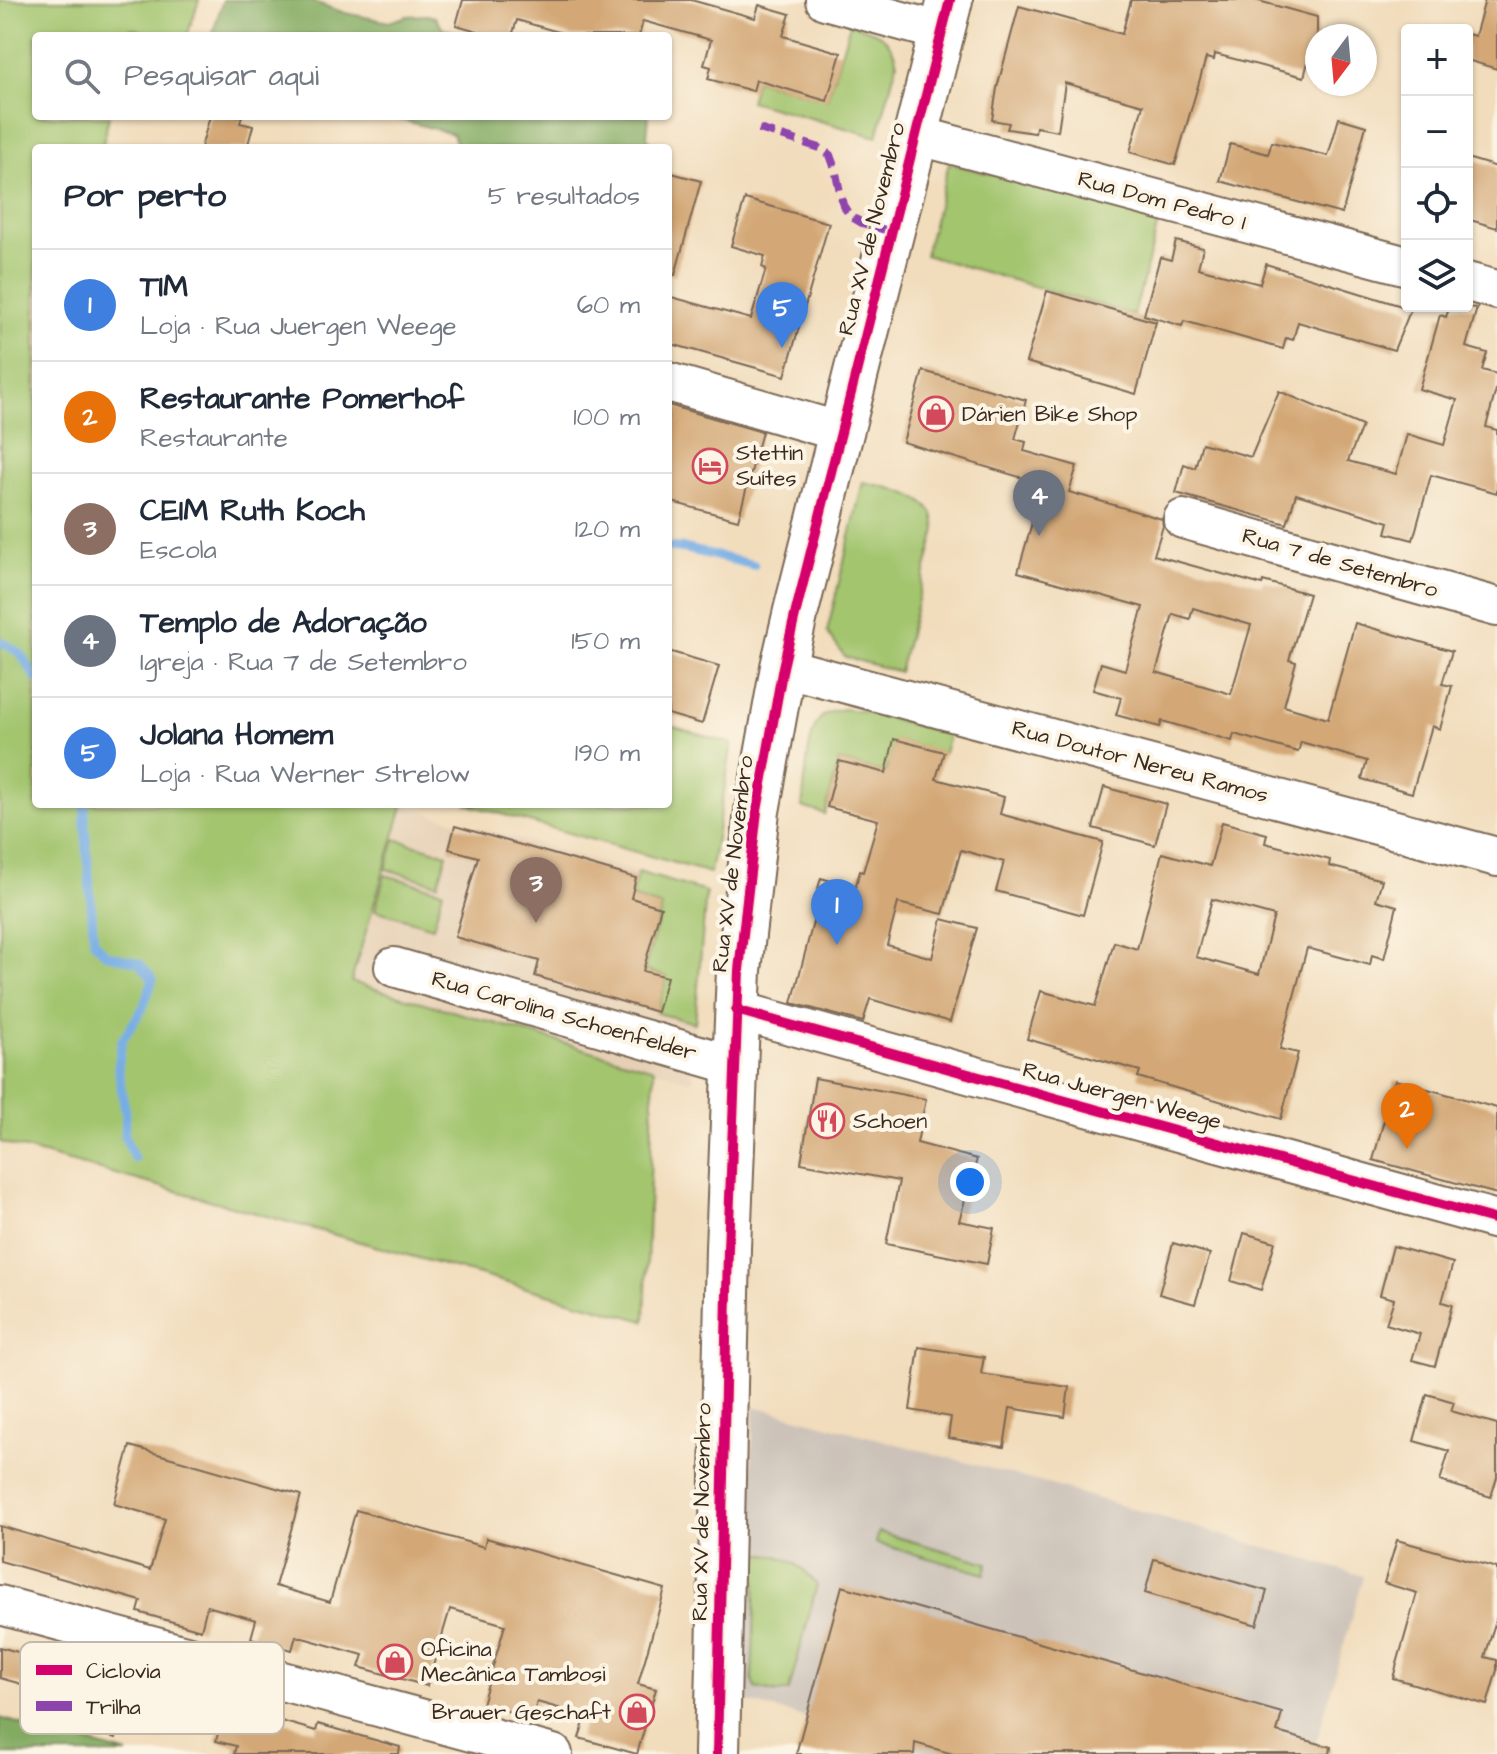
<!DOCTYPE html>
<html lang="pt">
<meta charset="utf-8">
<style>
body{margin:0;font-family:"Architects Daughter",sans-serif;background:#f6f6f7;color:#1f2937}
.controls{position:absolute;right:24px;top:24px;display:grid;overflow:hidden;border-radius:8px;box-shadow:0 2px 6px #0004}
.controls button{width:72px;height:72px;display:grid;place-items:center;padding:0;border:0;border-bottom:2px solid #e0e1e3;background:#fff;color:#1f2937;font:40px sans-serif}
.compass{position:absolute;left:1305px;top:24px;width:72px;height:72px;border-radius:50%;background:#fff;box-shadow:0 2px 6px #0004;rotate:196deg}
.you{position:absolute;left:970px;top:1182px;width:28px;height:28px;margin:-20px;border:6px solid #fff;border-radius:50%;background:#1a73e8;box-shadow:0 0 0 12px #1a73e833}
.badge{display:grid;place-items:center;width:52px;height:52px;border-radius:50%;background:#d1495b;color:#fff;font-size:26px;font-weight:700}
.pin{position:absolute;translate:-50% -66px;filter:drop-shadow(0 2px 4px #0008)}
.pin::after{content:'';position:absolute;top:42px;width:28px;height:24px;background:inherit;clip-path:polygon(0 0,100% 0,50% 100%)}
.list{margin:0;padding:0;list-style:none}
h2{display:flex;justify-content:space-between;align-items:center;height:104px;margin:0;padding:0 32px;font-size:34px}
h2 small{font-size:26px;font-weight:400;color:#747a83}
.list li{display:grid;grid-template-columns:52px 1fr auto;gap:24px;align-items:center;box-sizing:border-box;height:112px;padding:0 32px;border-top:2px solid #e0e1e3}
.list b{display:block;font-size:30px;white-space:nowrap}
.list p{margin:0;font-size:26px;white-space:nowrap;color:#747a83}
.list em{font-size:26px;font-style:normal;color:#747a83}
.icon{flex:none;width:44px;height:44px;fill:none;stroke:currentColor;stroke-width:2;stroke-linecap:round;stroke-linejoin:round}
.map{position:relative;flex:none;width:1497px;height:1754px;overflow:hidden}
.search{position:absolute;background:#fff;box-shadow:0 2px 6px #0004;left:32px;top:32px;width:640px;height:88px;display:flex;align-items:center;gap:20px;box-sizing:border-box;padding:0 28px;border-radius:8px;color:#747a83;font-size:30px}
.panel{position:absolute;background:#fff;box-shadow:0 2px 6px #0004;left:32px;top:144px;width:640px;height:664px;border-radius:8px}
.map>svg:first-child{display:block}
.built{fill:#e6d0b5}
.industrial{fill:#ccc2b9}
.green{fill:#a3c56e;stroke:#6f7846;stroke-width:2}
.forest{fill:#82aa61;stroke:#5e6a40;stroke-width:2}
.lines{fill:none;stroke-linecap:round;stroke-linejoin:round}
.stream{stroke:#77ade5;stroke-width:9}
.building{fill:#d3a776;fill-rule:evenodd}
.minor-casing{stroke:#7b6855;stroke-width:42}
.major-casing{stroke:#7b6855;stroke-width:48}
.minor{stroke:#fff;stroke-width:38}
.major{stroke:#fff;stroke-width:44}
.quiet{stroke:#8e44ad;stroke-width:8;stroke-dasharray:16 8;stroke-linecap:butt}
.cycleway-casing{stroke:#fcf5e5;stroke-width:15}
.cycleway{stroke:#d6006c;stroke-width:10}
.labels{text-anchor:middle;dominant-baseline:central;stroke-width:8;stroke-linejoin:round;paint-order:stroke}
.street-label{font-size:22px;fill:#3b2a1e;stroke:#fcf5e5}
.poi-label{font-size:22px;fill:#3b2a1e;stroke:#fcf5e5;text-anchor:start}
.key{fill:#fcf5e5;stroke:#c2b8a9;stroke-width:2}
.key-label{font-size:22px;fill:#3b2a1e}
</style>
<div class="map">
<svg width="1497" height="1754" viewBox="0 0 1497 1754">
<rect width="100%" height="100%" fill="#fcf5e5"/>
<filter id="ink" filterUnits="userSpaceOnUse"><feTurbulence type="fractalNoise" baseFrequency=".0125" numOctaves="2"/><feDisplacementMap in="SourceGraphic" scale="16" xChannelSelector="R" yChannelSelector="G"/><feConvolveMatrix kernelMatrix="1 2 1 2 8 2 1 2 1" color-interpolation-filters="sRGB"/></filter>
<filter id="wash" filterUnits="userSpaceOnUse"><feTurbulence type="fractalNoise" baseFrequency=".006" numOctaves="4" result="noise"/><feDisplacementMap in="SourceGraphic" scale="32" xChannelSelector="R" yChannelSelector="G"/><feGaussianBlur stdDeviation="1.8" result="paint"/><feColorMatrix in="noise" values="0 0 0 0 0 0 0 0 0 0 0 0 0 0 0 0 0 1.4 0 .05"/><feComposite in="paint" operator="in"/></filter>
<g filter="url(#wash)">
<rect width="100%" height="100%" fill="#f1dcbb"/>
<polygon class="built" points="403,806 706,892 695,1023 693,1081 351,982"/>
<polygon class="industrial" points="754,1406 1051,1485 1363,1576 1313,1754 934,1754 742,1700"/>
<g class="green">
<polygon points="0,0 199,0 187,36 160,36 131,28 128,36 36,36 36,116 109,116 102,148 36,148 36,804 397,804 403,806 351,982 654,1069 645,1321 0,1142"/>
<path d="M850 24C875 31 891 34 897 63L877 137 750 101 756 80 827 100Z"/>
<polygon points="949,163 1159,220 1134,315 925,255"/>
<path d="M863 482C885 487 919 492 932 512 935 517 935 524 936 530L899 672 845 657 827 632Z"/>
<path d="M843 709 861 711 949 734 944 753 895 740 886 773 839 761 825 814 802 807C805 787 807 732 820 719 826 712 834 711 843 709Z"/>
<polygon points="668,725 732,744 710,873 466,804 668,804"/>
<polygon points="395,839 447,854 438,884 386,869"/>
<polygon points="638,872 706,892 695,1023 657,1013 667,977 644,970 662,907 632,897"/>
<polygon points="385,875 443,891 433,927 375,910"/>
<polygon points="879,1532 988,1563 985,1574 876,1543"/>
<path d="M757 1554C783 1553 802 1564 817 1585L789 1691 778 1693 755 1688 752 1679Z"/>
</g>
<g class="forest">
<polygon points="223,0 308,0 345,13 389,22 407,16 427,15 435,17 444,29 468,36 212,36"/>
<polygon points="388,116 649,116 647,137 653,148 457,148 453,134"/>
<polygon points="0,1718 128,1754 0,1754"/>
</g>
<g class="lines">
<g class="stream">
<polyline points="668,547 687,549 754,565"/>
<polyline points="0,641 21,654 36,679"/>
<polyline points="85,804 85,824 94,942 106,954 139,963 153,979 143,1008 122,1040 118,1068 126,1117 124,1135 134,1158"/>
</g>
</g>
<g id="blocks">
<g class="building">
<polygon points="463,0 691,0 755,18 759,5 790,14 783,36 841,53 827,101 756,80 753,91 708,79 711,67 704,65 711,40 643,21 639,36 572,36 517,20 512,36 496,36 456,25"/>
<polygon points="1131,0 1255,0 1317,17 1317,48 1312,47 1304,77 1215,54 1214,60 1206,58 1175,165 1130,152 1143,105 1065,83 1058,131 1036,127 1035,133 1007,129 1009,123 992,120 997,88 1019,6 1122,34"/>
<polygon points="1485,0 1497,0 1497,69 1467,60 1467,34 1475,36"/>
<polygon points="210,116 242,116 240,123 253,126 247,148 201,148"/>
<polygon points="1339,118 1366,126 1342,214 1220,181 1230,144 1268,154 1272,142 1328,156"/>
<polygon points="1467,158 1497,167 1497,228 1467,219"/>
<polygon points="668,172 701,181 675,275 668,274"/>
<polygon points="745,199 829,223 785,376 668,343 668,296 751,319 766,269 762,267 765,256 731,246"/>
<polygon points="1176,241 1203,248 1198,268 1260,284 1266,264 1411,309 1394,350 1298,322 1293,340 1286,338 1283,349 1184,321 1182,326 1144,315 1160,257 1171,260"/>
<polygon points="1047,291 1156,322 1136,394 1026,362"/>
<polygon points="1450,306 1477,308 1466,347 1487,353 1482,370 1497,374 1497,386 1486,427 1497,430 1497,493 1431,475 1413,540 1386,533 1389,522 1296,494 1287,524 1176,493 1184,464 1195,468 1202,443 1251,457 1279,391 1362,426 1348,461 1396,474 1407,434 1444,445 1457,400 1419,389 1440,315 1446,317"/>
<path d="M923 371 1026 400 1015 439 1026 442 1024 451 1077 466 1069 492 1162 519 1163 526 1154 555 1262 585 1263 581 1309 594 1289 660 1296 662 1284 706 1328 719 1355 623 1452 651 1442 684 1452 686 1440 729 1432 726 1412 793 1362 779 1367 761 1301 742 1298 752 1234 734 1232 741 1162 721 1160 727 1116 715 1121 698 1093 690 1101 663 1125 670 1143 607 1018 572 1043 484 903 442ZM1193 608 1251 625 1231 694 1156 672 1173 614 1190 619Z"/>
<polygon points="668,405 762,432 738,520 668,501"/>
<polygon points="668,651 719,666 702,724 668,714"/>
<polygon points="894,739 944,752 936,779 1004,797 1000,814 1103,842 1083,915 996,891 1004,862 961,850 943,914 898,903 887,945 932,958 942,919 977,928 950,1022 870,999 863,1022 792,1003 817,907 813,906 821,878 855,888 860,871 863,872 878,820 827,807 839,761 886,773"/>
<polygon points="1104,787 1166,804 1155,845 1093,828"/>
<path d="M1222 822 1267 834 1265 843 1330 860 1329 866 1382 880 1376 900 1397 906 1384 959 1372 955 1370 965 1307 948 1280 1049 1298 1053 1281 1119 1138 1077 1140 1071 1027 1039 1041 991 1095 1006 1114 942 1137 949 1162 853 1210 866ZM1212 899 1274 916 1259 974 1196 957Z"/>
<polygon points="455,826 636,878 631,898 661,907 643,971 667,977 657,1012 535,976 539,961 455,937 478,857 449,849"/>
<polygon points="815,1078 926,1099 917,1143 977,1159 959,1221 994,1228 987,1264 886,1244 899,1181 801,1163"/>
<polygon points="1395,1080 1497,1108 1497,1194 1373,1160"/>
<polygon points="1244,1233 1275,1242 1261,1290 1231,1281"/>
<polygon points="1173,1243 1210,1254 1195,1304 1159,1294"/>
<polygon points="1393,1246 1453,1263 1442,1302 1452,1305 1435,1366 1412,1360 1420,1334 1386,1324 1394,1299 1380,1295"/>
<polygon points="919,1347 984,1357 981,1374 1069,1387 1065,1417 1010,1408 1004,1447 948,1438 951,1417 910,1410"/>
<polygon points="1427,1394 1454,1402 1451,1411 1497,1424 1497,1477 1491,1497 1440,1481 1449,1451 1414,1441"/>
<polygon points="130,1446 301,1495 275,1586 330,1602 356,1510 484,1547 486,1538 665,1589 638,1684 656,1689 637,1754 579,1738 586,1716 537,1702 532,1718 482,1704 505,1625 450,1609 427,1686 359,1667 363,1655 296,1636 292,1650 251,1638 256,1620 207,1606 201,1630 138,1612 141,1601 0,1561 0,1526 150,1570 165,1519 114,1504"/>
<polygon points="1397,1540 1497,1568 1497,1616 1485,1657 1497,1660 1497,1670 1487,1705 1393,1678 1417,1593 1384,1583"/>
<polygon points="1154,1559 1267,1591 1257,1625 1145,1593"/>
<polygon points="842,1586 1282,1713 1277,1732 1331,1747 1330,1754 953,1754 915,1743 914,1754 796,1754"/>
<polygon points="0,1647 100,1675 98,1684 129,1692 116,1738 79,1728 82,1719 48,1709 53,1693 0,1678"/>
<polygon points="246,1711 316,1731 318,1724 400,1747 399,1754 234,1754 236,1746 216,1741 223,1714 243,1720"/>
</g>
</g>
</g>
<g filter="url(#ink)">
<use href="#blocks" fill-opacity="0" stroke="#7b6855" stroke-width="2"/>
<g class="lines">
<g class="minor-casing">
<g id="minor">
<polyline points="825,0 942,32"/>
<polyline points="916,135 1407,266"/>
<polyline points="1467,282 1497,290"/>
<polyline points="668,382 841,432"/>
<polyline points="1183,519 1497,607"/>
<polyline points="783,667 1497,857"/>
<polyline points="394,967 734,1065"/>
<polyline points="736,1010 1497,1220"/>
<polyline points="0,1605 553,1754"/>
</g>
</g>
<g class="major-casing">
<polyline id="major" points="717,1754 728,1248 739,970 757,811 783,667 796,611 950,0"/>
</g>
<use href="#minor" class="minor"/>
<use href="#major" class="major"/>
<polyline class="quiet" points="759,129 820,148 830,155 835,169 843,205 850,216 862,223 892,232"/>
<g class="cycleway-casing">
<g id="cycleway">
<polyline points="736,1010 1497,1220"/>
<polyline points="717,1754 728,1248 739,970 757,811 783,667 796,611 950,0"/>
</g>
</g>
<use href="#cycleway" class="cycleway"/>
</g>
</g>
<defs>
<g id="shop-ring" transform="scale(1.8)"><circle r="9.5" fill="#fcf5e5" stroke="#d1495b" stroke-width="1.5"/><path d="M-5-2.5h2.3a2.7 3.5 0 0 1 5.4 0H5L5.5 6h-11ZM-1.5-2.5h3a1.5 2.3 0 0 0-3 0Z" fill="#d1495b"/></g>
<g id="hotel-ring" transform="scale(1.8)"><circle r="9.5" fill="#fcf5e5" stroke="#d1495b" stroke-width="1.5"/><path d="M-6-4.5h1.5V1H6V5H4.5V3h-9V5H-6ZM-4 0a1.8 1.8 0 1 1 3.6 0ZM.5 0V-2.5h3Q6-2.5 6 0Z" fill="#d1495b"/></g>
<g id="restaurant-ring" transform="scale(1.8)"><circle r="9.5" fill="#fcf5e5" stroke="#d1495b" stroke-width="1.5"/><path d="M-5-6h1v4h1v-4h1v4h1v-4h1v5L-1.5 .5V6h-2V.5L-5-1ZM5-6V6H3V1.5H1.5Q1.5-4 5-6Z" fill="#d1495b"/></g>
</defs>
<g fill-rule="evenodd">
<use href="#shop-ring" x="936" y="414"/>
<use href="#hotel-ring" x="710" y="466"/>
<use href="#restaurant-ring" x="827" y="1121"/>
<use href="#shop-ring" x="395" y="1662"/>
<use href="#shop-ring" x="637" y="1712"/>
</g>
<g class="labels">
<g class="street-label">
<text transform="translate(1162 201) rotate(15)">Rua Dom Pedro I</text>
<text transform="translate(872 229) rotate(-76)">Rua XV de Novembro</text>
<text transform="translate(1340 563) rotate(16)">Rua 7 de Setembro</text>
<text transform="translate(1140 762) rotate(15)">Rua Doutor Nereu Ramos</text>
<text transform="translate(733 864) rotate(-83)">Rua XV de Novembro</text>
<text transform="translate(564 1016) rotate(16)">Rua Carolina Schoenfelder</text>
<text transform="translate(1122 1096) rotate(15)">Rua Juergen Weege</text>
<text transform="translate(702 1512) rotate(-89)">Rua XV de Novembro</text>
</g>
<g class="poi-label">
<text x="962" y="414">Dárien Bike Shop</text>
<text x="736" y="453">Stettin<tspan x="736" dy="25">Suítes</tspan></text>
<text x="853" y="1121">Schoen</text>
<text x="421" y="1649">Oficina<tspan x="421" dy="25">Mecânica Tambosi</tspan></text>
<text x="611" y="1712" text-anchor="end">Brauer Geschaft</text>
</g>
</g>
<rect x="20" y="1642" width="264" height="92" rx="12" class="key"/>
<rect x="36" y="1665" width="36" height="10" fill="#d6006c"/>
<rect x="36" y="1701" width="36" height="10" fill="#8e44ad"/>
<g class="key-label">
<text x="86" y="1678">Ciclovia</text>
<text x="86" y="1714">Trilha</text>
</g>
</svg>
<div class="controls">
<button>+</button>
<button>−</button>
<button><svg class="icon" aria-label="locate" viewBox="0 0 24 24"><circle cx="12" cy="12" r="6"/><path d="M12 2v4M12 18v4M2 12h4M18 12h4"/></svg></button>
<button><svg class="icon" aria-label="layers" viewBox="0 0 24 24"><path d="M12 4l9 5-9 5-9-5zM3 14l9 5 9-5"/></svg></button>
</div>
<svg class="compass" viewBox="-18 -18 36 36"><path d="M0-13l5 13h-10z" fill="#e53935"/><path d="M0 13l5-13h-10z" fill="#747a83"/></svg>
<div class="you"></div>
<div class="pin badge" style="left:837px;top:945px;background:#3f7fe0">1</div>
<div class="pin badge" style="left:1407px;top:1149px;background:#e8710a">2</div>
<div class="pin badge" style="left:536px;top:923px;background:#8d6e63">3</div>
<div class="pin badge" style="left:1039px;top:536px;background:#6b7280">4</div>
<div class="pin badge" style="left:782px;top:348px;background:#3f7fe0">5</div>
<div class="search"><svg class="icon" aria-label="search" viewBox="0 0 24 24"><circle cx="10" cy="10" r="6"/><path d="M15 15l6 6"/></svg>Pesquisar aqui</div>
<section class="panel">
<h2>Por perto<small>5 resultados</small></h2>
<ul class="list">
<li><span class="badge" style="background:#3f7fe0">1</span><div><b>TIM</b><p>Loja · Rua Juergen Weege</p></div><em>60 m</em></li>
<li><span class="badge" style="background:#e8710a">2</span><div><b>Restaurante Pomerhof</b><p>Restaurante</p></div><em>100 m</em></li>
<li><span class="badge" style="background:#8d6e63">3</span><div><b>CEIM Ruth Koch</b><p>Escola</p></div><em>120 m</em></li>
<li><span class="badge" style="background:#6b7280">4</span><div><b>Templo de Adoração</b><p>Igreja · Rua 7 de Setembro</p></div><em>150 m</em></li>
<li><span class="badge" style="background:#3f7fe0">5</span><div><b>Jolana Homem</b><p>Loja · Rua Werner Strelow</p></div><em>190 m</em></li>
</ul>
</section>
</div>
